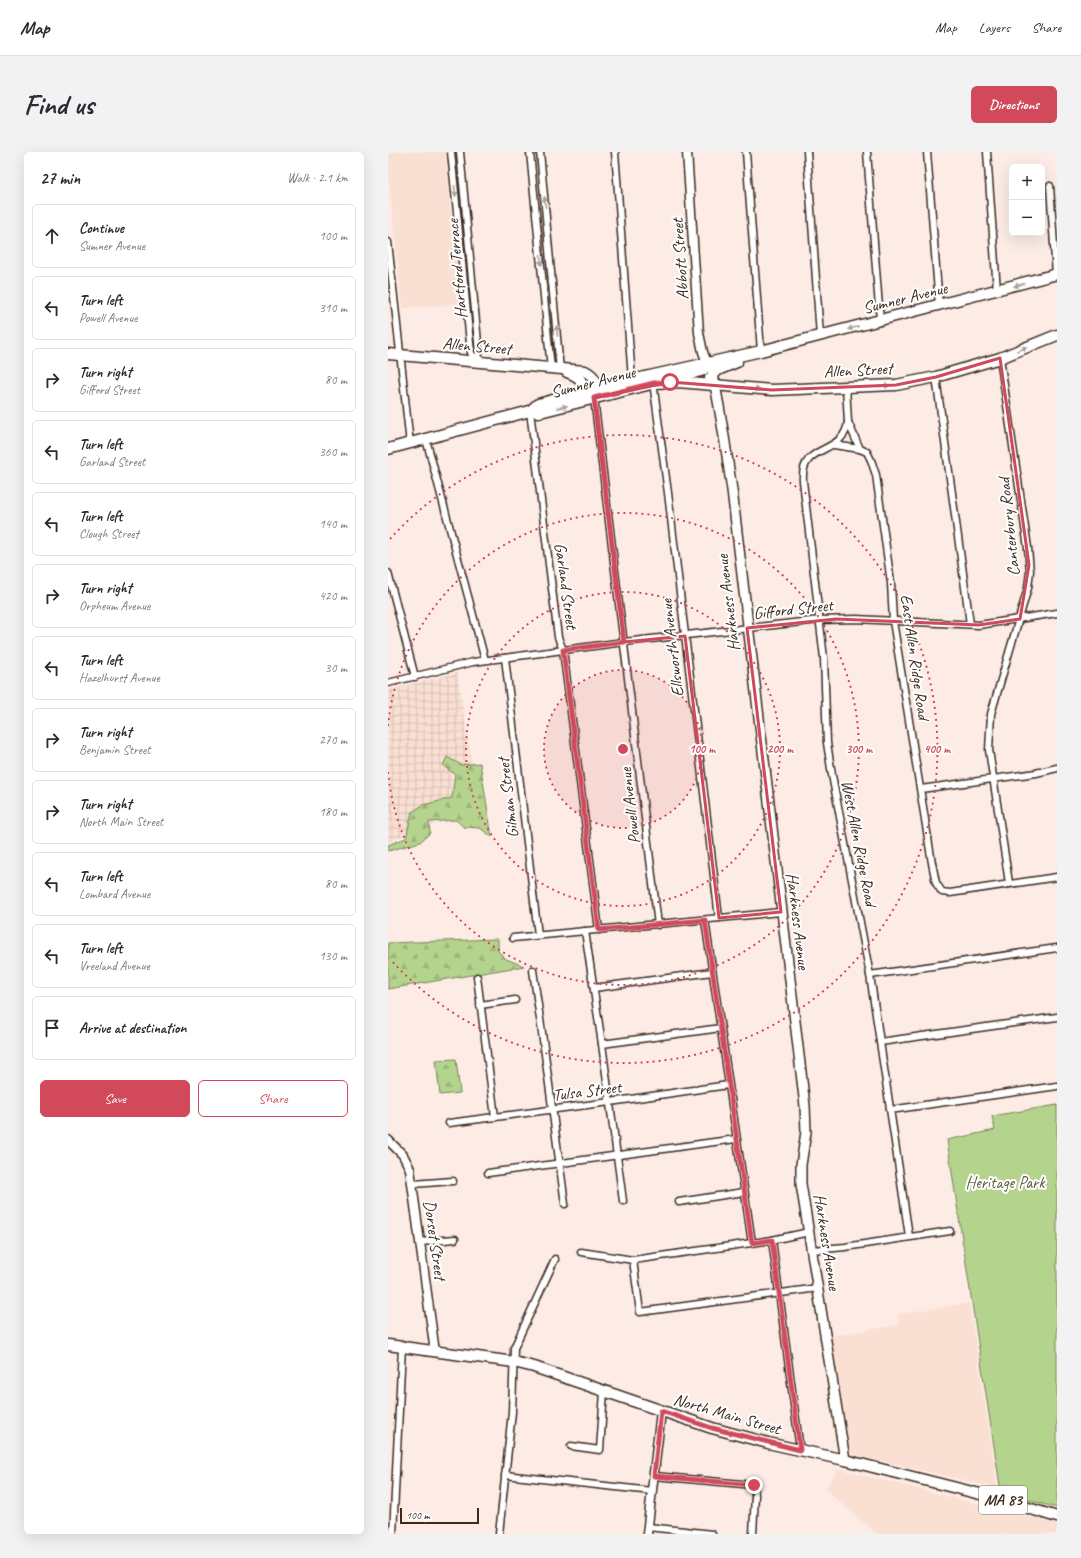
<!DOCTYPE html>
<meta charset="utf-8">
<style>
body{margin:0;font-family:Caveat,sans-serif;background:#f2f2f3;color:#2b2b33}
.controls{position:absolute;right:12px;top:12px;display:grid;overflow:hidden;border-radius:6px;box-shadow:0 4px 16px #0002}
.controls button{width:36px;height:36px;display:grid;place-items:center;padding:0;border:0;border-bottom:1px solid #e1e1e2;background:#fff;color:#2b2b33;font:20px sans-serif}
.scale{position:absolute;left:12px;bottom:10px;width:79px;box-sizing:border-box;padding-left:4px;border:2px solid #3b2a1e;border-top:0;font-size:11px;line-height:14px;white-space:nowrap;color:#3b2a1e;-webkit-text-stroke:3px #fff;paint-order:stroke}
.stop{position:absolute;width:12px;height:12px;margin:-9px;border:3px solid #d1495b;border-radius:50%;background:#fff}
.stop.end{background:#d1495b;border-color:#fff;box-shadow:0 1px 4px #0008}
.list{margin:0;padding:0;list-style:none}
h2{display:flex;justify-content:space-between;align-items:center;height:52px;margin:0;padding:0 16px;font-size:17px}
h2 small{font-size:13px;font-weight:400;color:#7c7c81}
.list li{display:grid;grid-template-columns:26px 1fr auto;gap:12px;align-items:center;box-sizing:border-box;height:64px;margin:0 8px 8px;padding:0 8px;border:1px solid #e1e1e2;border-radius:6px}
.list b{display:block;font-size:15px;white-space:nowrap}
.list p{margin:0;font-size:13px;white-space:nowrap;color:#7c7c81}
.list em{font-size:13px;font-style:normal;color:#7c7c81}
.actions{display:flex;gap:8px;padding:12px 16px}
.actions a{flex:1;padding:9px 0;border:1px solid #d1495b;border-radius:6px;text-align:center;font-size:14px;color:#d1495b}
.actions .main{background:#d1495b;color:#fff}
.icon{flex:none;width:22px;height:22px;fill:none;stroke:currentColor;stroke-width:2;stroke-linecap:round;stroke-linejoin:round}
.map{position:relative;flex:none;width:669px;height:1382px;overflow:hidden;border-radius:6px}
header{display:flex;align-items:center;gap:24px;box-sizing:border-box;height:56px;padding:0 20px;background:#fff;border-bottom:1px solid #e1e1e2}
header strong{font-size:19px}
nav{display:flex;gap:22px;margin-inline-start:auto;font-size:14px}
.intro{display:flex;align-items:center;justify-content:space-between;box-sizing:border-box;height:96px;padding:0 24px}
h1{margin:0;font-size:28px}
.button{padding:10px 18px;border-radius:6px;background:#d1495b;color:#fff;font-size:14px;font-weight:700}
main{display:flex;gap:24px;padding:0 24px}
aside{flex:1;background:#fff;border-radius:6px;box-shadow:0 4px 16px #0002}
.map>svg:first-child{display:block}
.built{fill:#fadfd3}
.industrial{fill:url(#industrial-grid)}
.forest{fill:url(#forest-firs);stroke:#787f56}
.green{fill:#b4d48e;stroke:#787f56}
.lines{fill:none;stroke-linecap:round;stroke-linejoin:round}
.minor-casing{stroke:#3b2a1e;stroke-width:9}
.tertiary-casing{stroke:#3b2a1e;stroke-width:11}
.secondary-casing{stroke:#3b2a1e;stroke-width:12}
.primary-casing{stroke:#3b2a1e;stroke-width:13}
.minor{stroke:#fff;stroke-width:6}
.tertiary{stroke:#fff;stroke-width:8}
.secondary{stroke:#fff;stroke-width:9}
.primary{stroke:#fff;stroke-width:10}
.oneway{fill:#a79f9a}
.route{stroke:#d1495b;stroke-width:5}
.marked{fill:none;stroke:#d1495b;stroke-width:3;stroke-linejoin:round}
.ring{fill:none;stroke:#d1495b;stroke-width:2;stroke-dasharray:2 4}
.labels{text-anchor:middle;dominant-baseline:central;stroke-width:4;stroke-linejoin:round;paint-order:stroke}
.shield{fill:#fff;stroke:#766a62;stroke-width:1}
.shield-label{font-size:16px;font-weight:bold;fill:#3b2a1e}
.street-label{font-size:17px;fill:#3b2a1e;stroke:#fff}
.park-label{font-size:17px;fill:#5f5d40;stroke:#fff}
.centre{fill:#d1495b;stroke:#fff;stroke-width:2}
.ring-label{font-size:12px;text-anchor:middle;font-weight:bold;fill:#d1495b;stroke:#fff;stroke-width:4;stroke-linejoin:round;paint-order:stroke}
</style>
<header>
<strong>Map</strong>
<nav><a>Map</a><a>Layers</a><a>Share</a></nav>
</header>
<div class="intro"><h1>Find us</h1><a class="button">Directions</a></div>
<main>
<aside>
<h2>27 min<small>Walk · 2.1 km</small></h2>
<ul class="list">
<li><svg class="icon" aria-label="ahead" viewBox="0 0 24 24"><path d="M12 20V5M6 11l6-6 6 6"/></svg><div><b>Continue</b><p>Sumner Avenue</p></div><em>100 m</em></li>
<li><svg class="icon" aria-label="left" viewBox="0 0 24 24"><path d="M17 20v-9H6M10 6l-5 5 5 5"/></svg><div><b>Turn left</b><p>Powell Avenue</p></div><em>310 m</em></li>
<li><svg class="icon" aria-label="right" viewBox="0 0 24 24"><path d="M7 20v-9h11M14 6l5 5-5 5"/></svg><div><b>Turn right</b><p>Gifford Street</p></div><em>80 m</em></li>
<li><svg class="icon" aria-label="left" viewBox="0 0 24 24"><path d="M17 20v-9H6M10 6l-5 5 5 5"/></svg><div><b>Turn left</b><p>Garland Street</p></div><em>360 m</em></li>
<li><svg class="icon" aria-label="left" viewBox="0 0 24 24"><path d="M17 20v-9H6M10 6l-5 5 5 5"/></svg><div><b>Turn left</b><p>Clough Street</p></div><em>140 m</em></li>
<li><svg class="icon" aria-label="right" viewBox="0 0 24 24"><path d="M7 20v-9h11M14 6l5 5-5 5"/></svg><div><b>Turn right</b><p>Orpheum Avenue</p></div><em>420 m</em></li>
<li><svg class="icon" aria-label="left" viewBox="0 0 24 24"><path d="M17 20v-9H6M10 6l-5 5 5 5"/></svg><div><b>Turn left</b><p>Hazelhurst Avenue</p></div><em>30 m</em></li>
<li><svg class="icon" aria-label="right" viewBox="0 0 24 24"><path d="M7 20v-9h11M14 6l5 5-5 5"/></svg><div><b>Turn right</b><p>Benjamin Street</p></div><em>270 m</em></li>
<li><svg class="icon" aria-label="right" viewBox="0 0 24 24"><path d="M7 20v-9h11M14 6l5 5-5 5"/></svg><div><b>Turn right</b><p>North Main Street</p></div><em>180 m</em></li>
<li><svg class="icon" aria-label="left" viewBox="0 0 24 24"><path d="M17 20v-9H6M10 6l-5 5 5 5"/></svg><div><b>Turn left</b><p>Lombard Avenue</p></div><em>80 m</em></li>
<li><svg class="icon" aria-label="left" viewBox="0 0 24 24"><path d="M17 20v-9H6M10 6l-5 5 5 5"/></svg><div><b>Turn left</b><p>Vreeland Avenue</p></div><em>130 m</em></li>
<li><svg class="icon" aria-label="arrive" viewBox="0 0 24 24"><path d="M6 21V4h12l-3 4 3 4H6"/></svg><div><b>Arrive at destination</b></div></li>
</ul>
<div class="actions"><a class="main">Save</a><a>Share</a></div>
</aside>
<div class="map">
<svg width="669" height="1382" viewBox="0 0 669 1382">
<defs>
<pattern id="industrial-grid" width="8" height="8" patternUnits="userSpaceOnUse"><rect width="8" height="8" fill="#fadfd3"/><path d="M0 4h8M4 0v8" fill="none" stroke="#d7c0b5"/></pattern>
<pattern id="forest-firs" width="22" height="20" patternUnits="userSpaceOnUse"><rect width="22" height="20" fill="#b4d48e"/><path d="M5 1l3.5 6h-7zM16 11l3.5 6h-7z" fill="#9cb67a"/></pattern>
</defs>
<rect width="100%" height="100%" fill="#fcece5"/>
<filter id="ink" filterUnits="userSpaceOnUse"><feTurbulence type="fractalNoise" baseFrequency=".025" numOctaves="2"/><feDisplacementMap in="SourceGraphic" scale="8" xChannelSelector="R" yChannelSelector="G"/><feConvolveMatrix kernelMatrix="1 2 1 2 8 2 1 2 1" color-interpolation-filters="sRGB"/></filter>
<g filter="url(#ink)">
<g class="built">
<polygon points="0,0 57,0 72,152 14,156 0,19"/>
<polygon points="581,1151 610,1336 463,1302 443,1184 511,1173 510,1162"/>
<polygon points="451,1317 669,1372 669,1382 489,1382 437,1337"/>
</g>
<polygon class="industrial" points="69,521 91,656 11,685 0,691 0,538"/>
<g class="forest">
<polygon points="59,605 73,613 92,611 104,685 92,676 76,675 68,668 41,670 42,681 32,690 0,699 0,693 18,686 24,660 35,653 64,646 67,622 55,614"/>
<polygon points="110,787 110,799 118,807 136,814 0,837 0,791"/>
<polygon points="68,907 72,941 52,943 48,908"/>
</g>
<polygon class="green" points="669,953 669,1356 613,1340 559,988 607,978 604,964"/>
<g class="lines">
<g class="minor-casing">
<g id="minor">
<polyline points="63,0 83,201 89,210"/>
<polyline points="72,0 91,201 89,210"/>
<polyline points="142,0 163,217"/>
<polyline points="152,0 172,218"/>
<polyline points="227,0 244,227"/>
<polyline points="358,0 373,199"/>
<polyline points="419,0 432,184"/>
<polyline points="479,0 492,168"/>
<polyline points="539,0 551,153"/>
<polyline points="599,0 609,139"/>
<polyline points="662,34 668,123"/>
<polyline points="0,90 22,292"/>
<polyline points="612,206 640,396 642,419 640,436 603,562 601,598 621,731"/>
<polyline points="548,225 582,472"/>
<polyline points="265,230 280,341 331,766"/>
<polyline points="458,235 460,270 472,297 479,300 483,308 488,323 503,431 505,469 544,711 548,731 554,740 562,741 669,725"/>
<polyline points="206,246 270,773"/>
<polyline points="142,259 170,485 175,498 211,778"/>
<path d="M460 270C456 304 412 290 415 329L436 506 439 591 444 623 482 823 521 1084"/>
<polyline points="38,287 97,508"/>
<polyline points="446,293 472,297"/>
<polyline points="0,421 27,525"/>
<polyline points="117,506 150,783"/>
<polyline points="0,531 85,510 236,490 432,468 468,467 591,473 669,461"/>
<polyline points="533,637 648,621 669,616"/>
<polyline points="317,768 364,1091"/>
<polyline points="197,779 214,892 235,1049"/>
<polyline points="125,786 393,760"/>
<polyline points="145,818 156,895 177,1052"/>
<polyline points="482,823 669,796"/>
<polyline points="89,825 107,965"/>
<polyline points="206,836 324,820"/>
<polyline points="92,853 127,848"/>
<polyline points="492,890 669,865"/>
<polyline points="214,892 333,876"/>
<polyline points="502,958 669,934"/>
<polyline points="61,971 222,950 340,933"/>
<polyline points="100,1021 348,987"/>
<polyline points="25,1032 65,1029"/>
<polyline points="291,1050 356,1040"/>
<polyline points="384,1088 412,1298"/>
<polyline points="32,1090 67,1087"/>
<polyline points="424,1098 457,1095 562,1079"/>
<polyline points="193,1100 245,1108 384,1088 421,1080"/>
<polyline points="245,1108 252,1160 430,1136"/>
<polyline points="183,1294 212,1298 216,1239"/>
<polyline points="117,1323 264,1339"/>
<polyline points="266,1324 366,1333 367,1343 365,1382"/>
<polyline points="260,1375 324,1382"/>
<polyline points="5,1382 14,1195"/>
<polyline points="111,1382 124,1260 126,1196 167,1107"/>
</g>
</g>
<g class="tertiary-casing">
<g id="tertiary">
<polyline points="299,0 311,181 315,200 319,211"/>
<polyline points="0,988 15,1003 22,1017 47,1200"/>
<polyline points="259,1382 273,1259"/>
</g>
</g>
<g class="secondary-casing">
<path id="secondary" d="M319 211C326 218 325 224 327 233 334 268 339 303 344 338L417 954 418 980 413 1013V1032L457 1308"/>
</g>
<g class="primary-casing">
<g id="primary">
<path d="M0 202 197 219C207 224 211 232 208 242"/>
<path d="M179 220C200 227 190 234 202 243"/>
<polyline points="287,226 313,219 315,218 319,211"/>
<polyline points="322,226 330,218 349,210"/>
<polyline points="266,231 290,230 384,238 508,233 548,225 612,206 669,183"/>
<polyline points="142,259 150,252 217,234 373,199 669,122"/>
<polyline points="0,297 142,259 152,260 271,230"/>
<polyline points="0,1193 126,1210 146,1215 324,1276 380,1291 457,1308 608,1346 669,1365"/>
</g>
</g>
<use href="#minor" class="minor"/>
<use href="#tertiary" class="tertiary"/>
<use href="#secondary" class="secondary"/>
<use href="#primary" class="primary"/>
</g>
<defs><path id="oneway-solid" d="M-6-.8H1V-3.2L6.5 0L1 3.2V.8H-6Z"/></defs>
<g class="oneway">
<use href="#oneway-solid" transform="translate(67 39) rotate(84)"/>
<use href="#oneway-solid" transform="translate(157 50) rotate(-96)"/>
<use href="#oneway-solid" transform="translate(153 108) rotate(85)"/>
<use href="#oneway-solid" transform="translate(631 133) rotate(165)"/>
<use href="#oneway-solid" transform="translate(465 176) rotate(165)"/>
<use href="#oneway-solid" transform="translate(169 179) rotate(-95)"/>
<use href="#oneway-solid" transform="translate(634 197) rotate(-22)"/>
<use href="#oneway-solid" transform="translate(496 234) rotate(-2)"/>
<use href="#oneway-solid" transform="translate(366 237) rotate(4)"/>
<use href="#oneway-solid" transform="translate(174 255) rotate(-14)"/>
</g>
</g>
<g class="lines" filter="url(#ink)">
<polyline class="route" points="282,230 266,231 206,246 236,490 175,498 211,778 317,768 364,1091 384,1088 412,1298 324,1276 273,1259 266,1324 366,1333"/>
</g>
<path class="marked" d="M612 206 641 413 632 467 591 473 448 467 359 476 393 760 331 766 297 484 236 490 206 246 282 230 384 238 508 233 548 225Z"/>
<circle cx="235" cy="597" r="79" fill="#d1495b" fill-opacity=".12"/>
<g class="ring">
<circle cx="235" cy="597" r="79"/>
<circle cx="235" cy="597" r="157"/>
<path d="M0 574A236 236 0 1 1 0 620"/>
<path d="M2 387A314 314 0 1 1 2 807"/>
</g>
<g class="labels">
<rect class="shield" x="591" y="1334" width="48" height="28" rx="3"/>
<g class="shield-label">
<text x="615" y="1348">MA 83</text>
</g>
<g class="street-label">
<text transform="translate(292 107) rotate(-94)">Abbott Street</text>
<text transform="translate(69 117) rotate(-95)">Hartford Terrace</text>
<text transform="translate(517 146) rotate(-14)">Sumner Avenue</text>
<text transform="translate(89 194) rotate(5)">Allen Street</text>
<text transform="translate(470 218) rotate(-3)">Allen Street</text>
<text transform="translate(205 230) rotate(-14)">Sumner Avenue</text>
<text transform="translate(621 375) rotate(-96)">Canterbury Road</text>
<text transform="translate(178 434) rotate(82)">Garland Street</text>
<text transform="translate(340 451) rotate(-97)">Harkness Avenue</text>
<text transform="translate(405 457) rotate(-6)">Gifford Street</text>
<text transform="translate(284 496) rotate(-97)">Ellsworth Avenue</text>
<text transform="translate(527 505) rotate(82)">East Allen Ridge Road</text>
<text transform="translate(120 646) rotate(-97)">Gilman Street</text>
<text transform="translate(242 654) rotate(-97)">Powell Avenue</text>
<text transform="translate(471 691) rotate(79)">West Allen Ridge Road</text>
<text transform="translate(410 769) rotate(83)">Harkness Avenue</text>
<text transform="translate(199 939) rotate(-7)">Tulsa Street</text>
<text transform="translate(47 1088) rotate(82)">Dorset Street</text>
<text transform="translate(439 1090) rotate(81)">Harkness Avenue</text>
<text transform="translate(339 1262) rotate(16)">North Main Street</text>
</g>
<g class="park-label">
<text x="617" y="1030">Heritage Park</text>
</g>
</g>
<circle cx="235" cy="597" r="6" class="centre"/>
<g class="ring-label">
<text x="314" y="601">100 m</text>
<text x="392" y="601">200 m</text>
<text x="471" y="601">300 m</text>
<text x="549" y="601">400 m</text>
</g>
</svg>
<div class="controls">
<button>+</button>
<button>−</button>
</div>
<div class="scale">100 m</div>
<div class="stop" style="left:282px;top:230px"></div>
<div class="stop end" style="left:366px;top:1333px"></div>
</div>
</main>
